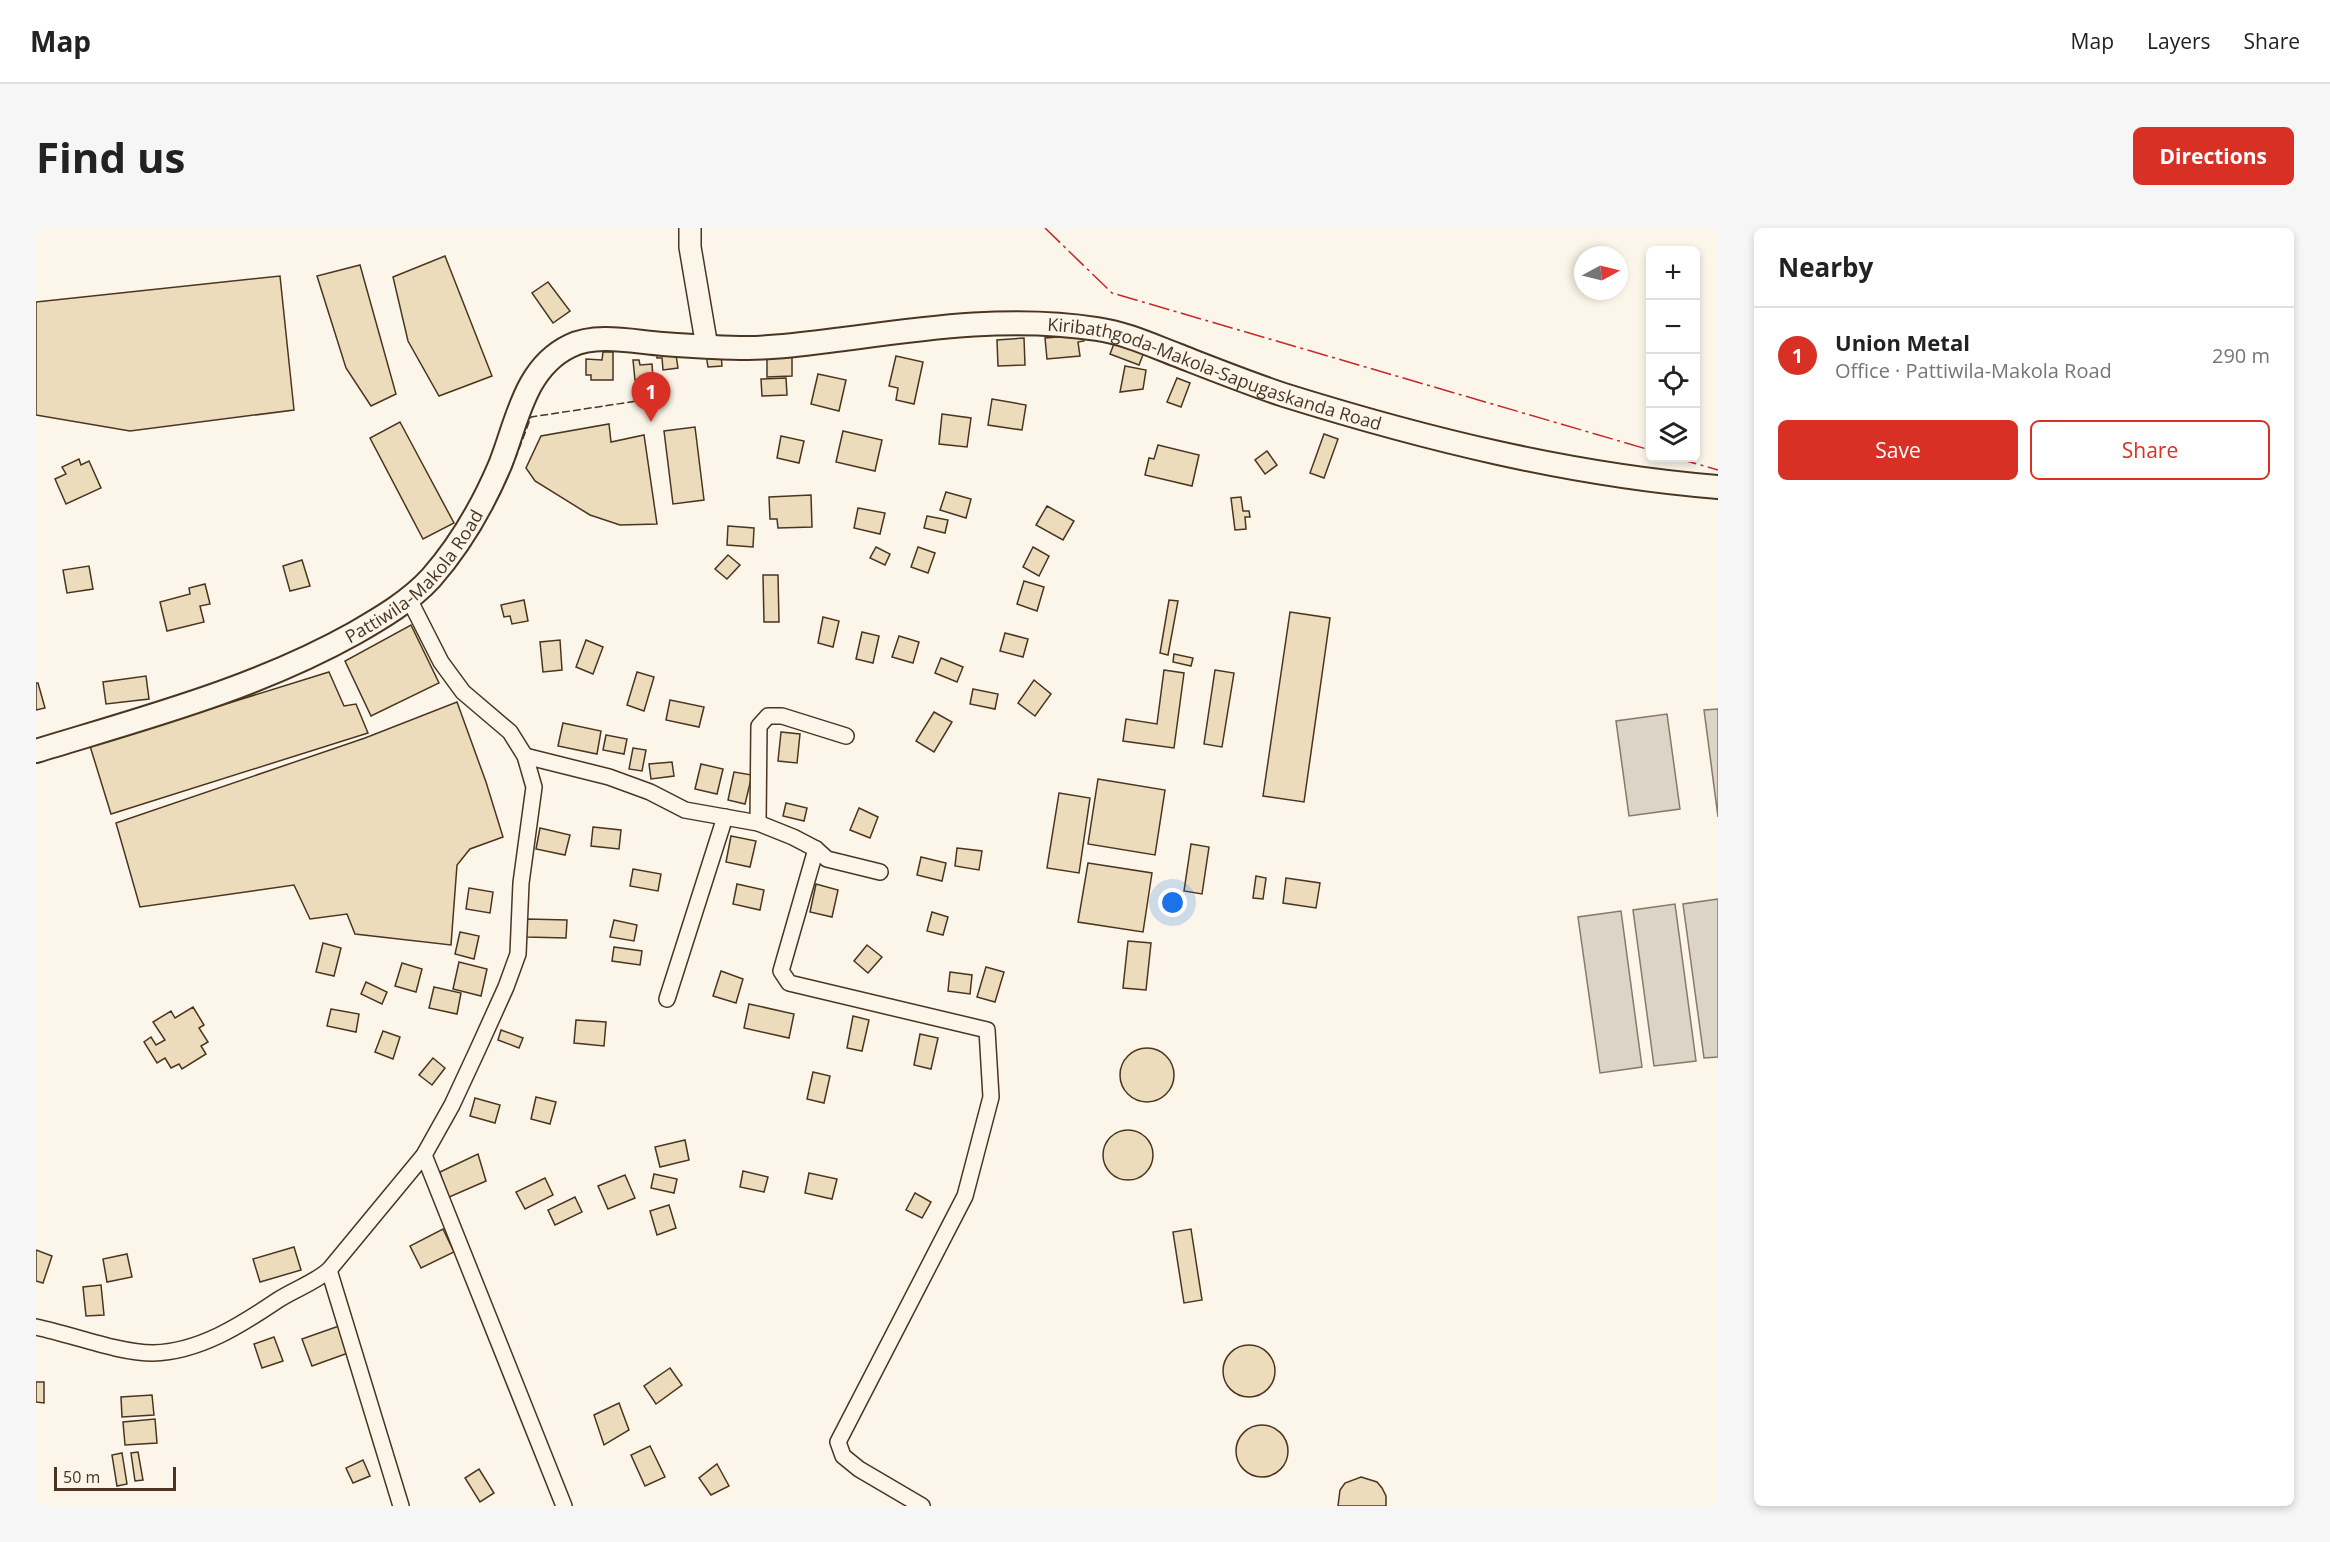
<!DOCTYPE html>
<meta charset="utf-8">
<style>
body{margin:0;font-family:"Open Sans",sans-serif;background:#f6f6f6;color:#222}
.controls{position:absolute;right:18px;top:18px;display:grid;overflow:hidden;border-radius:9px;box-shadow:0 3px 9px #0003}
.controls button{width:54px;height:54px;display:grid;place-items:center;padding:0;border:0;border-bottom:2px solid #e0e0e0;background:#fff;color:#222;font:30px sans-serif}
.compass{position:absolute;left:1538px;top:18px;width:54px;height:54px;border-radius:50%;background:#fff;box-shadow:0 3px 9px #0003;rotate:83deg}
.scale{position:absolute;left:18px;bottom:15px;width:122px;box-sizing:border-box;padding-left:6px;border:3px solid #4a3520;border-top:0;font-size:16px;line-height:21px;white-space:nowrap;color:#4a3520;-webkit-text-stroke:4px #fbf6e9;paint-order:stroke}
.you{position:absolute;left:1137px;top:675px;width:21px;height:21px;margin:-15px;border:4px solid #fff;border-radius:50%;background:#1a73e8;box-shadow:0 0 0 9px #1a73e833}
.badge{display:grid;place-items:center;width:39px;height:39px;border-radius:50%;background:#d93025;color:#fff;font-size:20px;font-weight:700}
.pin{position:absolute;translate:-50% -50px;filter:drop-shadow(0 2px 3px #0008)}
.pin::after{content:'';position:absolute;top:32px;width:21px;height:18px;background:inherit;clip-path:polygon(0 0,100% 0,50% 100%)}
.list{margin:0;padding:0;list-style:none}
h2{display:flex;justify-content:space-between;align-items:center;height:78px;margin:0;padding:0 24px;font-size:26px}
h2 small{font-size:20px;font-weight:400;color:#767676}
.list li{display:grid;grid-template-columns:39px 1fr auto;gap:18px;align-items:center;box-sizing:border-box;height:96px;padding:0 24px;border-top:2px solid #e0e0e0}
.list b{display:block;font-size:22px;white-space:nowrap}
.list p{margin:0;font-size:20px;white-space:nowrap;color:#767676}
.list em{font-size:20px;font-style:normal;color:#767676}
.actions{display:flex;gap:12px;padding:18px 24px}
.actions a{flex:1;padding:14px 0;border:2px solid #d93025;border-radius:9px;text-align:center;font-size:21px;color:#d93025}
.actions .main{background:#d93025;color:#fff}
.icon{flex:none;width:33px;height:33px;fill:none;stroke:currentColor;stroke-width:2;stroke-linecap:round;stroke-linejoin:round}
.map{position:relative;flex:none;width:1682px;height:1278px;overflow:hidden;border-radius:9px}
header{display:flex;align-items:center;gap:36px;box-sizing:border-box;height:84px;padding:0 30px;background:#fff;border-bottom:2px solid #e0e0e0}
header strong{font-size:28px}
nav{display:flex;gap:33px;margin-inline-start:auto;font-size:21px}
.intro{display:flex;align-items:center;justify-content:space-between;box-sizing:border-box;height:144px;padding:0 36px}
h1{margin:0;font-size:42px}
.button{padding:15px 27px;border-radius:9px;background:#d93025;color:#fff;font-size:21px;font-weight:700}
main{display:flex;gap:36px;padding:0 36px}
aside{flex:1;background:#fff;border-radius:9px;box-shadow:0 3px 9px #0003}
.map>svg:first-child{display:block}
.water{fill:#dcd4c6;stroke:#887966;stroke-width:1.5}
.building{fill:#ecdcbc;stroke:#4a3520;stroke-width:1.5}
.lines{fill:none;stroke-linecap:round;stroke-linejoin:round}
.street-casing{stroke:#4a3520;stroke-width:18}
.secondary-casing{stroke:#4a3520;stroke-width:24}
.primary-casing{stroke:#4a3520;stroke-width:26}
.street{stroke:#fbf6e9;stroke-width:15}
.secondary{stroke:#fbf6e9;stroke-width:21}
.primary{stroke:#fbf6e9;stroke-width:22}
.fence{stroke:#4a3520;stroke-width:1.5;stroke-dasharray:8 3;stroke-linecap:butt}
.power{stroke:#c62828;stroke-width:1.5;stroke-dasharray:21 4.5 3 4.5;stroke-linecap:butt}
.labels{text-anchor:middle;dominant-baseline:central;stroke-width:4.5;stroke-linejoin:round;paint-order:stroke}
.street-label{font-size:18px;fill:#4a3520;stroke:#fbf6e9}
</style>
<header>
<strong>Map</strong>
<nav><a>Map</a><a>Layers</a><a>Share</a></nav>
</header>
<div class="intro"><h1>Find us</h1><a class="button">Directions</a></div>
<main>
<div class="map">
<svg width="1682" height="1278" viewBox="0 0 1682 1278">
<rect width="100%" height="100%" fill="#fbf6e9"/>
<g class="water">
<polygon points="1682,481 1682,589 1668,482"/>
<polygon points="1631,486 1644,581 1593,588 1580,493"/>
<polygon points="1682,671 1682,829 1668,830 1647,676"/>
<polygon points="1639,676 1660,833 1618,838 1597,682"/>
<polygon points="1585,683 1606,839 1564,845 1542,689"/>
</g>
<g class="building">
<polygon points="409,28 456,148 403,168 372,113 357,49"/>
<polygon points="324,37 360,166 335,178 310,140 281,48"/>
<polygon points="244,48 258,182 94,203 0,187 0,74"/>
<polygon points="512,54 534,83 517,95 496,65"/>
<polygon points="1047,107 1048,113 1042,114 1044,128 1011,131 1009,110"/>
<polygon points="1081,108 1110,119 1103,137 1074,126"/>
<polygon points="988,110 989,137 962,138 961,112"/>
<polygon points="621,123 640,127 642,140 627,142 626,130 621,130"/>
<polygon points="567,124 577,124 577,152 555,152 555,147 550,147 550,131 566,132"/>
<polygon points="685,126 686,138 672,139 670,127"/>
<polygon points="860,128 887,134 878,176 860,172 862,160 853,158"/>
<polygon points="731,129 756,129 756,148 731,149"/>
<polygon points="597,132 603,132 604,137 616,136 617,150 599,152"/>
<polygon points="1089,138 1110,142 1107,161 1084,164"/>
<polygon points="782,146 810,152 803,183 775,176"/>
<polygon points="750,150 751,167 726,168 725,151"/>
<polygon points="1141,150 1154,155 1145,179 1131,174"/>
<polygon points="956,171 990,177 986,202 952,197"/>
<polygon points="906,186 935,190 931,219 903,216"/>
<polygon points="364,194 418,295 387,311 334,210"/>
<polygon points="573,196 575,214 608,207 621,296 584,297 554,287 499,253 490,240 505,208"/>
<polygon points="659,199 668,272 637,276 628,203"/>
<polygon points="807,203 846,212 839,243 800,234"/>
<polygon points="1288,206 1302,211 1288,250 1274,245"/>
<polygon points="745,208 768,213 763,235 741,230"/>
<polygon points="1122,217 1163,227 1156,258 1109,247 1113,230 1118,231"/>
<polygon points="1231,223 1241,237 1229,246 1219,232"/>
<polygon points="43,231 45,237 53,233 65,260 30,276 19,251 30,246 26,239"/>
<polygon points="910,264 935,271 930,290 904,282"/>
<polygon points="775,267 776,299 742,300 741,291 734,291 733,269"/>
<polygon points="1205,269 1207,283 1213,283 1214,289 1209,289 1210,301 1199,302 1195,270"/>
<polygon points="1011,278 1038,293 1027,312 1000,297"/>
<polygon points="822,280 849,285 844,306 818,300"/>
<polygon points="891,288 912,292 909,305 888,300"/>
<polygon points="692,298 718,300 717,319 691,317"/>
<polygon points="840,319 854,326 849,337 834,330"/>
<polygon points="882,319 899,325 892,345 875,339"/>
<polygon points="997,319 1013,328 1003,348 987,339"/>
<polygon points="692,327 704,337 691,351 679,341"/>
<polygon points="266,332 274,358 254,363 247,338"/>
<polygon points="53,338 57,361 31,365 27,342"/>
<polygon points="727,347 742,347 743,394 728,394"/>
<polygon points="988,353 1008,359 1001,383 981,376"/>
<polygon points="169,356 174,376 164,378 168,394 131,403 124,374 154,366 153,360"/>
<polygon points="488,372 492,393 476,396 474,388 468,389 465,377"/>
<polygon points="1133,372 1142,373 1132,427 1124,425"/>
<polygon points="1254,384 1294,390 1268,574 1227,568"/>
<polygon points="787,389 803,393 797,419 782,415"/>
<polygon points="375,397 403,455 335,488 309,433"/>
<polygon points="826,404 843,408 837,435 820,431"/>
<polygon points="969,405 992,411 987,429 964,423"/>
<polygon points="863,408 883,414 877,435 856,429"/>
<polygon points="524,412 526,442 507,444 504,414"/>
<polygon points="550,412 567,419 557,446 540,439"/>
<polygon points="1138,426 1157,430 1155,438 1137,434"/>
<polygon points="905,430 927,439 921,454 899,445"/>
<polygon points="1128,442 1148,445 1138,520 1087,513 1090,491 1121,496"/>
<polygon points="1179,442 1198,445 1186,519 1168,516"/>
<polygon points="293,444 308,478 320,476 332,505 75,586 54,518"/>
<polygon points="601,444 618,449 608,483 591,477"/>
<polygon points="110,448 113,471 70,476 67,454"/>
<polygon points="998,452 1015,466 999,488 982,475"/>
<polygon points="0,455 2,455 9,480 0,482"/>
<polygon points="937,461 962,466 959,481 934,476"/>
<polygon points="634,472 668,479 663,499 630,492"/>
<polygon points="421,474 450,554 467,609 434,621 421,637 415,717 319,706 311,686 274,691 258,657 104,679 80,595 329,510"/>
<polygon points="898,484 916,494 898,524 880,513"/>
<polygon points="527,495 565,503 561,526 522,518"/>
<polygon points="745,504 764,506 761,535 742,533"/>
<polygon points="570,507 591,511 588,526 567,522"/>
<polygon points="597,520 610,522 606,543 593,541"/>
<polygon points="636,534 638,548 615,551 613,536"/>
<polygon points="665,536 687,541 681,566 659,561"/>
<polygon points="698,544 716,547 709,576 692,572"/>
<polygon points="1062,551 1129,562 1119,627 1052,616"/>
<polygon points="1023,565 1054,570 1043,645 1011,640"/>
<polygon points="750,575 771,580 768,593 747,588"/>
<polygon points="823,580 842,589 834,610 814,602"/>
<polygon points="557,599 585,602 583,621 555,618"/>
<polygon points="504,600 534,607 529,627 500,621"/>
<polygon points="695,608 720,613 714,639 690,634"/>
<polygon points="1155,616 1173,619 1166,666 1148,663"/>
<polygon points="921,620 946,623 943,642 919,638"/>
<polygon points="885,629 910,635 906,653 881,647"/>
<polygon points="1052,635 1116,645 1107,704 1042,694"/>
<polygon points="597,641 625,646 622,663 594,658"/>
<polygon points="1220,648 1230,650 1227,671 1217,670"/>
<polygon points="1250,650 1284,655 1280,680 1247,675"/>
<polygon points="701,656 728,662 724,682 697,676"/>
<polygon points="780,656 802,662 796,689 774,684"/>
<polygon points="433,660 457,664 454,685 430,681"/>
<polygon points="896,684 912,689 907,707 891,703"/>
<polygon points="491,691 531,692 530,710 490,709"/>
<polygon points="578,692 601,697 598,713 574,709"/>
<polygon points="424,704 443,708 438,731 419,726"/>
<polygon points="1092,713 1115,715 1110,762 1087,760"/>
<polygon points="287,715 305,720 298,748 280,744"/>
<polygon points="831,717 846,729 832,745 818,733"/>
<polygon points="578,719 606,723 604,737 576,733"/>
<polygon points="423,734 451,741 445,768 417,761"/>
<polygon points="366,735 386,741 380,764 359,758"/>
<polygon points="950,739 968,744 959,774 941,769"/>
<polygon points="685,743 707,751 700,775 677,768"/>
<polygon points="914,744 936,747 934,766 912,763"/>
<polygon points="330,754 351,764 346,776 325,766"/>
<polygon points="398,759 425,765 421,786 393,780"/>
<polygon points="713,776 758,786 753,810 708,800"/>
<polygon points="157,779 168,797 163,800 172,814 165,818 170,826 146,841 143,836 135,840 129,830 121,835 108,814 115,809 120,817 129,812 117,794 135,783 139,790"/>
<polygon points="295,781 323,786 320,804 291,798"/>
<polygon points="817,788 833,792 826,823 811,820"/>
<polygon points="540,792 570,794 568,818 538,815"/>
<polygon points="465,802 487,810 483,820 462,812"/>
<polygon points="347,803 364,809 357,831 339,824"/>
<polygon points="884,806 902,810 895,841 878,837"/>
<circle cx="1111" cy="847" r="27"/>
<polygon points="397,830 409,840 396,857 383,847"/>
<polygon points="777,844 794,848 788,875 771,871"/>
<polygon points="500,869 520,874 514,896 495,891"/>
<polygon points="439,870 464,877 459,895 434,888"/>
<circle cx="1092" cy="927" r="25"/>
<polygon points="649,912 653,932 624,939 619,919"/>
<polygon points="442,926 450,953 411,970 404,944"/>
<polygon points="707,943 732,949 728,964 704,959"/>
<polygon points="773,945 801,951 796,971 769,965"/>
<polygon points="618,946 641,951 638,965 615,960"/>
<polygon points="589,947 599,970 572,981 562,958"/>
<polygon points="509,950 517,967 489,981 480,964"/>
<polygon points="879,965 895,974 886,990 870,982"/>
<polygon points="539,969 546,984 519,997 512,982"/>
<polygon points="633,977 640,1000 621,1007 614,983"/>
<polygon points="407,1001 418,1024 385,1040 374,1018"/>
<polygon points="1155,1001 1166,1072 1148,1075 1137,1004"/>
<polygon points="258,1019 265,1042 224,1054 217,1031"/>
<polygon points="0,1022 16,1028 7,1055 0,1053"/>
<polygon points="91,1026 96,1049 71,1054 67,1031"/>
<polygon points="65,1057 68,1087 50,1088 47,1059"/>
<polygon points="303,1098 312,1125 276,1138 266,1111"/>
<polygon points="238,1109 247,1133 226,1140 218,1116"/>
<circle cx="1213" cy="1143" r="26"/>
<polygon points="634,1140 646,1157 620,1176 608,1158"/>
<polygon points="0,1154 8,1154 8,1175 0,1174"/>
<polygon points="116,1167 118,1187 86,1189 85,1169"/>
<polygon points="583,1175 593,1202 568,1217 558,1187"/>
<polygon points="119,1191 121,1215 89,1217 87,1194"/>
<circle cx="1226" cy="1223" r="26"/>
<polygon points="614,1218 629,1249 609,1258 595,1227"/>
<polygon points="102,1224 107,1252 99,1253 95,1225"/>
<polygon points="86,1225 91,1256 81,1258 76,1227"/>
<polygon points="327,1232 334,1248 317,1255 310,1240"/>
<polygon points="681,1236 693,1258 675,1267 663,1250"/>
<polygon points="443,1241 458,1265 444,1274 429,1250"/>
<polygon points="1325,1249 1341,1254 1346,1260 1350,1268 1350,1278 1302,1278 1304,1262 1309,1255"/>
</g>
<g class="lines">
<g class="street-casing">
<g id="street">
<polyline points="489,528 573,549 614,564 649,582 722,595 757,609 780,621 791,631 844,644"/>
<polyline points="722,595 723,498 732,488 746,488 810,508"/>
<polyline points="780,621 745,743 753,755 951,802 955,869 929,968 802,1214 807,1228 823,1241 886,1278"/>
<polyline points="631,771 689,589"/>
<polyline points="388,927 528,1278"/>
<polyline points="293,1042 365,1278"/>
<path d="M0 1099C35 1106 82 1125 117 1125 163 1124 205 1097 242 1072 259 1061 278 1055 293 1042L388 927 416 877 442 821 470 759 482 726 485 655 498 559 489 528 474 504 427 464 405 434 372 369"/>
</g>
</g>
<g class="secondary-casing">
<polyline id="secondary" points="654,0 654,19 671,119"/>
</g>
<g class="primary-casing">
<g id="primary">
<path id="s1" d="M0 523C108 490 219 461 319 405 345 390 374 373 395 350 424 317 447 277 464 237 481 195 488 140 534 118 561 105 598 114 627 116 655 118 684 120 712 120 746 120 782 114 816 110 896 99 979 88 1061 101 1089 105 1115 117 1141 127 1177 141 1212 155 1248 167 1389 211 1534 247 1682 259"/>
</g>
</g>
<use href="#street" class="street"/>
<use href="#secondary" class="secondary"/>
<use href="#primary" class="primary"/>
<polyline class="fence" points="475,242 495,189 621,170"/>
<g class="power">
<polyline points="1009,0 1076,65 1614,222"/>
<polyline points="1640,230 1682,242"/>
</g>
</g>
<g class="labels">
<g class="street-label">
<text stroke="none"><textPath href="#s1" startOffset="1365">Kiribathgoda-Makola-Sapugaskanda Road</textPath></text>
<text stroke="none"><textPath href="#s1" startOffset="424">Pattiwila-Makola Road</textPath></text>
</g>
</g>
</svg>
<div class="controls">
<button>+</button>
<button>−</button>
<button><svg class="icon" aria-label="locate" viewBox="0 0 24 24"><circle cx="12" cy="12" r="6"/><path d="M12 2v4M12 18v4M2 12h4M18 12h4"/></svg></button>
<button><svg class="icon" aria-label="layers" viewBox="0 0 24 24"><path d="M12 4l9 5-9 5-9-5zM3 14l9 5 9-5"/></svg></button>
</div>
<svg class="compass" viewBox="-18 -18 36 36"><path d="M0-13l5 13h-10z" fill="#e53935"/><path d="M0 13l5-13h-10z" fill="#767676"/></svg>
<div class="scale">50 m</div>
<div class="you"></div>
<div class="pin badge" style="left:615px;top:194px">1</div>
</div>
<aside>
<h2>Nearby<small></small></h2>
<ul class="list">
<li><span class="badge">1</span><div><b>Union Metal</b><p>Office · Pattiwila-Makola Road</p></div><em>290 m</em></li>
</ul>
<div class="actions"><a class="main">Save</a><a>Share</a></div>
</aside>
</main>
